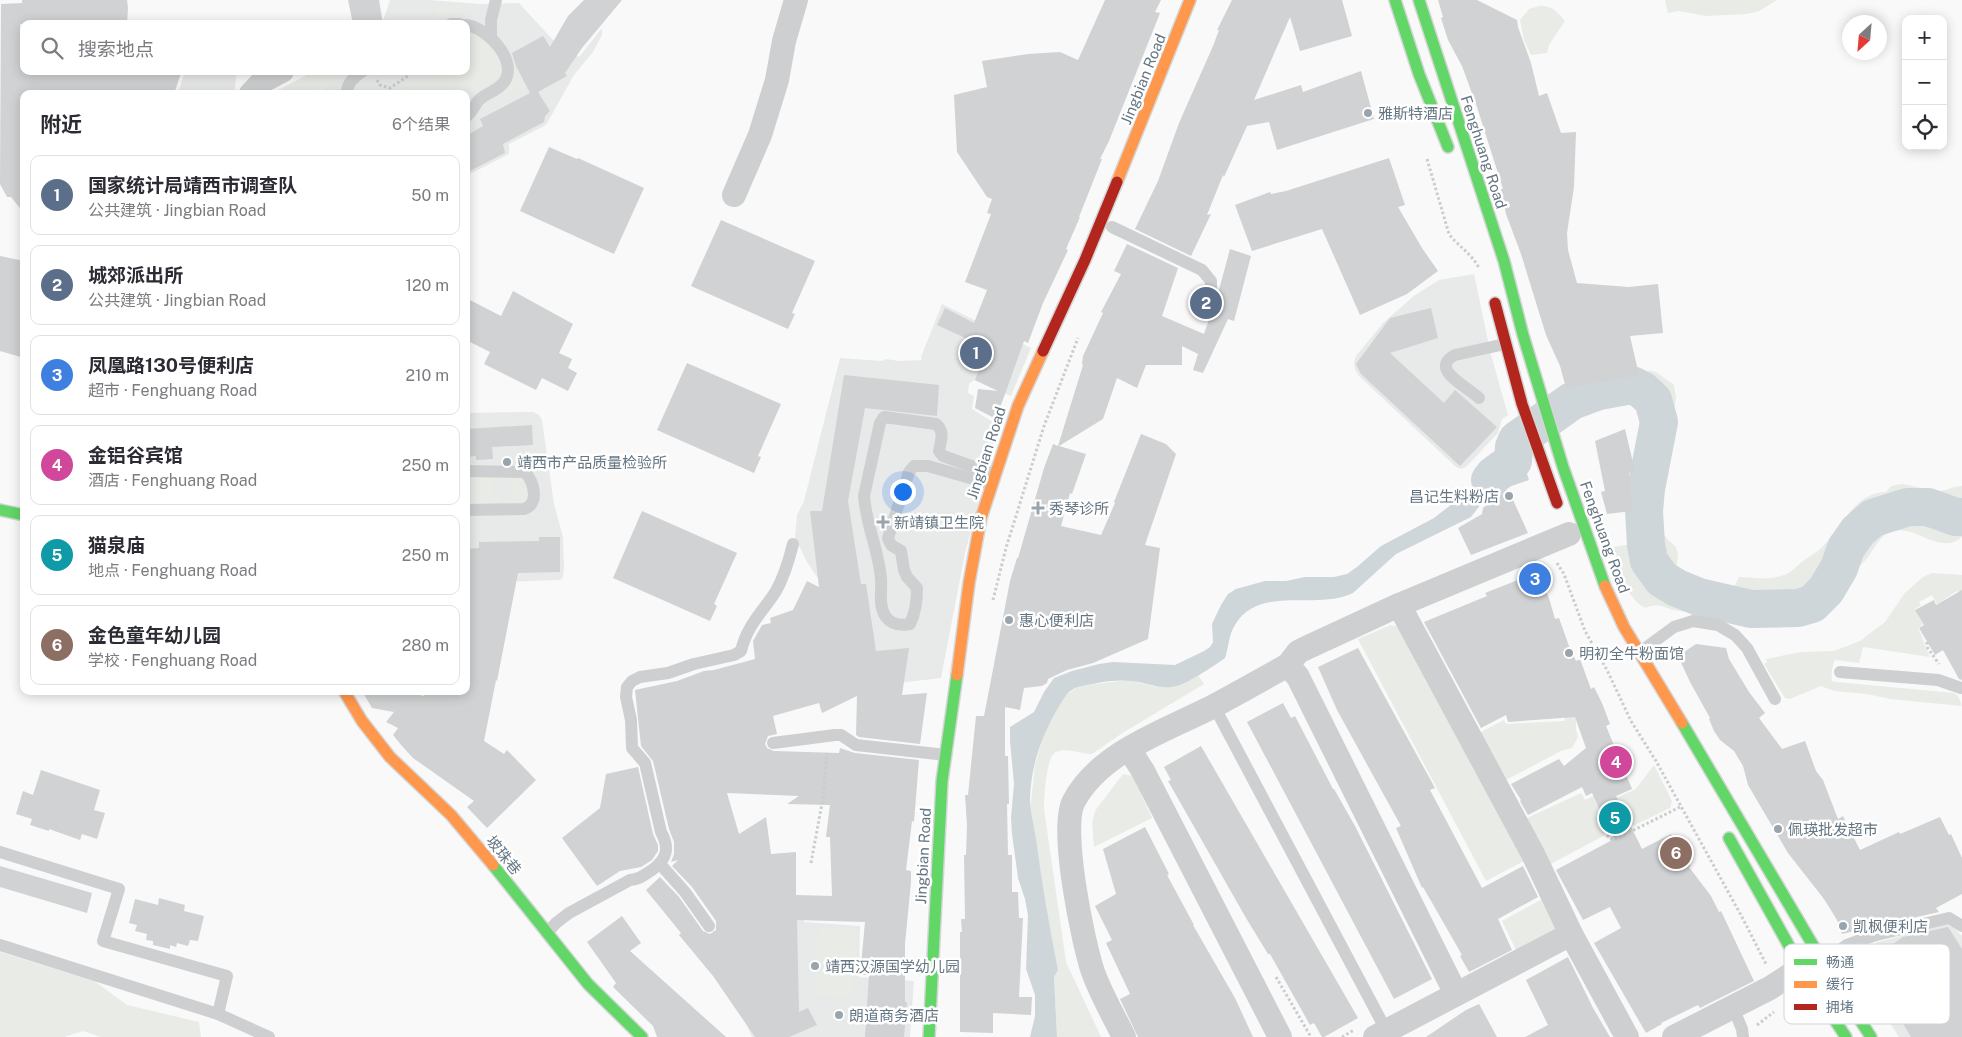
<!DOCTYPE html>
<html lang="zh">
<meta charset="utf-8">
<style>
body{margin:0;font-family:"Public Sans","Noto Sans SC",sans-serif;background:#f2f2f3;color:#2b2b33}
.controls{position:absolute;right:15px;top:15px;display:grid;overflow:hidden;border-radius:10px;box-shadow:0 2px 12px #0003}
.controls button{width:45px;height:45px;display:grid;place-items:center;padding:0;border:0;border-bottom:1px solid #e1e1e2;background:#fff;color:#2b2b33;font:25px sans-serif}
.compass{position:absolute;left:1842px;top:15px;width:45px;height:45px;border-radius:50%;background:#fff;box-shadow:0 2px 12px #0003;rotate:206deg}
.you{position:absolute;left:902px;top:491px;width:18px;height:18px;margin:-12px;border:4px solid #fff;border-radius:50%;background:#1a73e8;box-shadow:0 0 0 8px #1a73e833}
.badge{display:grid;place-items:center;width:32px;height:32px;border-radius:50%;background:#5c6169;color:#fff;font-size:16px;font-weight:700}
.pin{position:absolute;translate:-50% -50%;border:2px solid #fff;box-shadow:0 1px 5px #0006}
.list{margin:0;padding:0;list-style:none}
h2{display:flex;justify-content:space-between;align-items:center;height:65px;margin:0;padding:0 20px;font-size:21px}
h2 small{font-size:16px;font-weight:400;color:#7c7c81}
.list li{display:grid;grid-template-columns:32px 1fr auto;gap:15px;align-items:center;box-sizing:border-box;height:80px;margin:0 10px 10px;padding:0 10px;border:1px solid #e1e1e2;border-radius:10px}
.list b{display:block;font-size:19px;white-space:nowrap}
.list p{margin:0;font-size:16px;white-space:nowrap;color:#7c7c81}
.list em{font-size:16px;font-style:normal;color:#7c7c81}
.icon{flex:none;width:28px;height:28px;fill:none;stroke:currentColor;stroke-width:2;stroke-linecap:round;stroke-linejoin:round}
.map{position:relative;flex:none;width:1962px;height:1037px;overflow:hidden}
.search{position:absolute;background:#fff;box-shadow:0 2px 12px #0003;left:20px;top:20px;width:450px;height:55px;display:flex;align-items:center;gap:12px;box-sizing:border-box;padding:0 18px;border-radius:10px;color:#7c7c81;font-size:19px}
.panel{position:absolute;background:#fff;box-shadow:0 2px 12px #0003;left:20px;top:90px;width:450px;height:605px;border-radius:10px}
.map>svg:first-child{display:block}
.built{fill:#e8e9e9}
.green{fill:#e8ebe6}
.water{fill:#ced6d9}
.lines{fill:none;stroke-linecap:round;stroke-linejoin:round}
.river{stroke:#ced6d9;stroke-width:38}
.building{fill:#d0d2d3;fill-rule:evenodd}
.fast-casing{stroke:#d5d6d7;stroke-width:14}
.slow-casing{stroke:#d5d6d7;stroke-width:14}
.jam-casing{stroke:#d5d6d7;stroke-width:14}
.path{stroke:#cbcccd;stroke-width:3;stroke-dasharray:2.5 2.5;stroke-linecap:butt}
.lane{stroke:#cecfd0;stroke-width:12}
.street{stroke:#cecfd0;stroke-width:24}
.fast{stroke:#63d668;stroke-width:11}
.slow{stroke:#ff974d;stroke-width:11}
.jam{stroke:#b3261e;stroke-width:11}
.poi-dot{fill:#99a4ac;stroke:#fff;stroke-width:2}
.labels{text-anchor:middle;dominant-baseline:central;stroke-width:5;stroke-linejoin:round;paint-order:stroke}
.street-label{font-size:15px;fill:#657683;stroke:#fff}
.poi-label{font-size:15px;fill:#657683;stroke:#fff;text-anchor:start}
.key{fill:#fff;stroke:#d1d6da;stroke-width:1}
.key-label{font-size:14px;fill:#657683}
</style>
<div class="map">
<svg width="1962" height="1037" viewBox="0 0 1962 1037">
<rect width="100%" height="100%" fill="#f9f9f9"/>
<g class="built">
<polygon points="390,0 429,0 481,4 519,3 554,41 579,57 602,28 602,35 593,52 574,75 546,125 509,144 509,154 466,176 466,94 312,94 335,82 347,71 466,71 466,24 378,24 384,18"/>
<polygon points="185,71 237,71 234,94 178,94"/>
<polygon points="1474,274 1491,355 1508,415 1502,419 1498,433 1466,467 1461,469 1456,467 1359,376 1355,369 1354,362 1356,356 1383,323 1415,295 1439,280"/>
<polygon points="942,304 1031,348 1011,396 974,380 969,384 968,393 974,396 972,409 999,426 965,553 941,678 855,688 827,592 807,562 795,537 797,515 804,501 840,358 882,361 886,359 899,361 922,360 921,357"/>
<polygon points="533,412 539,415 542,420 554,504 563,537 564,567 563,577 560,580 466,583 466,413"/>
<polygon points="803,901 804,922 860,926 859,977 914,981 910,1037 752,1037 747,1026 769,954"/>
<polygon points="1945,923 1952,926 1962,936 1962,1037 1899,1037 1856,969 1857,964 1877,942 1898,937 1911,931"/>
</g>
<g class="green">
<polygon points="1665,0 1777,0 1759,11 1746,14 1706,16 1679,11 1668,13"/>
<polygon points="434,6 459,6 462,8 439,19 432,8"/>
<path d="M1539 6C1551 5 1557 11 1565 21L1549 45 1547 53 1531 55 1524 40 1520 20 1529 9Z"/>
<path d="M466 30C484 36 507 57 500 78L470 94 466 98V94H391L431 71H466Z"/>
<polygon points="508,55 524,87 506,95 504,92 513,80"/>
<polygon points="314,71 347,71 335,82 311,94 271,94"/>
<path d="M1647 370 1656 372 1674 385 1676 399 1660 490 1658 515 1659 528 1668 540 1675 546 1678 553 1676 575 1680 581C1622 552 1661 449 1669 401 1668 385 1663 390 1656 380 1653 377 1651 373 1647 370Z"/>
<polygon points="498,473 498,480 493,484 492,491 499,499 500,503 466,506 466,474"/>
<path d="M504 474 523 475 528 499 526 503H506V499C515 493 514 484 505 479Z"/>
<path d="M1901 484C1913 485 1925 490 1938 491 1947 491 1953 486 1962 486V507L1904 498 1882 504 1859 519 1840 541 1832 565 1813 595 1801 600 1762 602 1744 603 1730 599 1735 596 1733 589 1739 577C1753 577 1766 581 1781 576 1790 574 1796 567 1803 561 1810 556 1818 552 1824 545 1844 525 1854 493 1886 492L1891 486Z"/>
<path d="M1908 517C1926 517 1944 524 1962 523V537C1940 556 1917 525 1893 531 1879 534 1873 553 1864 562 1858 568 1852 571 1844 574 1855 534 1868 522 1908 517Z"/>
<path d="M1633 544C1636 555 1639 565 1645 574 1661 598 1703 607 1730 612L1729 618 1673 610C1663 606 1655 603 1645 608 1625 597 1619 568 1613 547Z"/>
<path d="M1932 573 1962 575V599L1957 591 1937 604 1932 595 1919 602 1921 605 1915 609 1923 624 1918 628C1923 638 1925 647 1930 657L1863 647 1859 663 1835 660C1832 665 1831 674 1832 681L1836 682 1954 693 1958 696 1962 706 1890 699 1867 694 1834 691 1821 686 1790 699 1785 698 1764 664 1767 662 1766 659 1801 652 1834 651 1860 641 1885 622 1905 593 1923 577Z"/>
<polygon points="1391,625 1399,627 1526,860 1486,881 1358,639"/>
<path d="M1198 675 1204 684 1124 732 1092 754C1082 754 1066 747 1056 752 1046 756 1044 798 1044 809L1066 962 1101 1037H1057L1054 977 1058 970 1048 924 1035 833 1030 811 1035 765 1045 731 1063 698 1079 686 1129 680 1152 686 1173 687Z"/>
<polygon points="1576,714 1576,730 1578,737 1572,748 1561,751 1506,780 1479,733 1504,720 1506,724 1565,721 1564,715"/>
<polygon points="1654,765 1672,801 1670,808 1633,826 1623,804 1620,802 1600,809 1598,815 1607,832 1604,833 1605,835 1551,864 1527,818 1581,793 1585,800 1609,789 1614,799 1636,789"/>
<polygon points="1123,774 1133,776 1152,818 1094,847 1092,823 1095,811"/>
<polygon points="1544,898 1556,928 1554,932 1517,952 1502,921"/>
<polygon points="818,928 856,929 853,997 815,995"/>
<polygon points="0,952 94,981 127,1005 199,1022 201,1037 101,1037 83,1031 64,1037 0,1037"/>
</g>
<path class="water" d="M1515 437 1529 480 1497 491 1481 504 1471 517 1396 554 1353 593C1317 611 1259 584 1235 625 1228 636 1229 647 1225 658 1214 666 1184 686 1172 687 1158 689 1145 682 1131 681 1115 679 1097 683 1082 686 1069 688 1064 698 1058 708 1042 735 1031 766 1030 798 1030 812 1034 825 1036 839 1042 883 1049 926 1058 970L1054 977 1057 1037H1030L1035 1016V995L1026 969 1028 915 1025 899 1018 878 1012 834 1011 818 1014 784 1010 741V727L1034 712 1044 692 1054 678 1072 671 1099 664 1113 662 1175 665 1204 651 1210 647 1213 642 1212 624 1221 605 1228 594 1236 589 1265 581H1286L1305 577H1334L1347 574 1357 567 1381 546 1434 518 1479 483 1486 476 1494 461 1505 453 1509 440Z"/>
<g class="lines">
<polyline class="river" points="1490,480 1494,475 1513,461 1514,447 1517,440 1572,401 1599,391 1632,385 1642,390 1653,400 1659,422 1646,489 1644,511 1646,545 1649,561 1662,579 1677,588 1699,597 1751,609 1798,608 1812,604 1826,590 1839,568 1846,548 1858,531 1873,518 1908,507 1928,507 1956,517 1962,517"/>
</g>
<g class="building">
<polygon points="22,0 127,0 128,8 127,24 20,24 20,67 24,67 24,71 130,71 129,74 181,73 174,94 24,94 24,213 11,197 7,197 0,184 1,4 22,3"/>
<polygon points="348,0 379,0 383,24 353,24"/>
<polygon points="584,0 622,0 582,48 565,73 567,76 538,92 550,111 545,116 544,122 503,144 505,153 466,173 466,136 483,126 480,119 530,93 516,66 512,53 543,36 550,47 568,16"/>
<polygon points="1105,0 1161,0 1155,12 1160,13 1109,141 1100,159 1102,159 1079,217 1080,217 1066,249 1068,250 1043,303 1028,343 1024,341 996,419 975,408 978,389 998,391 975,380 987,348 937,325 945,308 974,323 987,290 965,282 991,214 987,213 992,199 987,197 957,152 954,95 987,87 982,61 1028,54 1060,52 1078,60"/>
<polygon points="1232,0 1342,0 1352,36 1300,51 1290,17 1254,100 1301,85 1303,92 1361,71 1374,119 1277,150 1269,122 1247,126 1224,177 1223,175 1207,215 1211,214 1191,256 1135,229 1158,181 1179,123 1213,46 1219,30 1217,30"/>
<polygon points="1438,0 1477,0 1517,20 1518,27 1531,63 1539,96 1547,93 1561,133 1576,132 1574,187 1567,233 1568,250 1577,283 1629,287 1658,284 1663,333 1630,336 1639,375 1566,388 1560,366 1546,335 1521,254 1506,214 1501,189 1503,189 1477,107 1462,66 1448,40 1441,18 1443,17"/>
<polygon points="549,147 577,159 578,158 644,188 614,254 520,211"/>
<polygon points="1389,158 1405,205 1398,207 1422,248 1438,271 1407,294 1360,315 1322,229 1252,251 1235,205 1270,192 1271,194 1286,191"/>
<polygon points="721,220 815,261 792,313 795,314 788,329 691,286"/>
<polygon points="1127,244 1178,268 1162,316 1204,334 1219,290 1230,249 1251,256 1234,321 1228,319 1203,373 1193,370 1198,354 1182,346 1182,365 1146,365 1137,388 1117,378 1103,419 1059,446 1086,454 1072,494 1070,493 1061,526 1101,535 1115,503 1114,502 1141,434 1166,444 1176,454 1145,545 1160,548 1148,639 1093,663 1067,670 1048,679 1047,683 1042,686 1024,688 1020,710 1005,707 1005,756 1008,756 1009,804 1007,804 1008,855 1012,855 1012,892 1018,892 1019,918 1023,918 1019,997 1032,997 1031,1015 993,1013 993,1033 960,1032 960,932 962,932 961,919 965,919 964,855 966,855 967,825 965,795 968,795 976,716 984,716 1010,581 1017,558 1018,558 1044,468 1053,444 1058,446 1083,365 1082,364 1083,356 1103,313 1101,312 1121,274 1114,271"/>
<polygon points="0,256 24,261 24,358 0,351"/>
<polygon points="513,291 573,324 559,353 572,359 568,368 577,373 568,391 542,378 536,390 484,364 490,352 466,340 466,298 501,316"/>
<polygon points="1431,308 1438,338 1390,353 1444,403 1455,390 1497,427 1460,466 1361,374 1356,364 1390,318"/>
<polygon points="687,363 781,404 758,456 761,457 754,473 657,430"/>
<path d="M844 375 939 385 937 416 865 408 848 501 861 584H866L876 651 909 648 902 695 927 693 920 744 859 737 856 735 857 696 822 713 819 703 773 716 777 734 768 736 765 744 767 748 774 751 839 753 840 748 855 753 919 760 914 822 912 821 906 870 911 871V882L905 944V1002H907L904 1037H865L869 975H862L861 965 865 922 797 920 799 1012 808 1008 817 1025 789 1037H755L713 976 679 935 681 933 646 890 660 877 679 897 703 931 710 934 716 930V921L692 887 672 866 678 860 671 862 674 854V842L669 829 653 761 641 746 635 690 677 681 704 671 714 670 755 659 753 641 762 625 771 623 770 618 793 610 807 581 819 587 810 511H822ZM727 793 799 796 787 804 830 805 826 837H830L832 896 796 895V852L771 854 766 817 739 834Z"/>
<polygon points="532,425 533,445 492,447 493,459 476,460 476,456 466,457 466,429"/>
<polygon points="1625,429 1635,471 1629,473 1632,511 1607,514 1601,492 1605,491 1595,441"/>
<polygon points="1509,491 1528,533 1471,555 1458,528 1482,514 1483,508 1495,498"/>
<polygon points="642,511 737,553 714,604 717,606 710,621 613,578"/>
<polygon points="539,537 560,537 560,572 518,573 497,681 496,680 484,741 504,754 507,750 536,780 487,828 467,807 474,801 413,758 402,746 393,735 398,728 386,722 394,712 372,708 362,691 402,691 424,696 426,691 466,691 466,549 479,548 479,542 539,541"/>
<polygon points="1538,572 1549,598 1555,619 1559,618 1569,646 1576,661 1580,659 1591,689 1594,687 1602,703 1610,724 1606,726 1632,789 1616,796 1642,849 1671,834 1680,853 1691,866 1689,867 1711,896 1719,912 1721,911 1754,981 1700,1008 1698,1005 1661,1023 1662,1024 1646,1033 1594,943 1621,928 1610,907 1583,920 1556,870 1614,839 1592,793 1586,796 1582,787 1528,815 1520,801 1521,800 1511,784 1559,759 1564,766 1586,748 1575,717 1508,722 1506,715 1481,728 1424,622 1487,596 1485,593"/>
<polygon points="1962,590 1962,680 1959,679 1943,650 1935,655 1919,628 1924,625 1915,610 1934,600 1936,605"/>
<polygon points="1696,644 1726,648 1729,659 1749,692 1765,713 1759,718 1782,749 1805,741 1816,771 1823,780 1838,819 1843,816 1860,850 1899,832 1900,834 1940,817 1949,835 1951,834 1962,858 1962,894 1936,908 1939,912 1842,934 1837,920 1824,899 1788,853 1748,785 1743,766 1734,751 1720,740 1714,731 1709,719 1710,718 1690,682 1678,656"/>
<polygon points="1358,648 1435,788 1430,790 1482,888 1523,866 1538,897 1498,919 1512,950 1469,972 1460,956 1462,955 1423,887 1422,888 1396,828 1401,826 1337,710 1318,667"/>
<polygon points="1283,703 1291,718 1295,716 1333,789 1334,789 1355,826 1432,979 1394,999 1247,722"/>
<polygon points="1201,746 1358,1018 1324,1037 1322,1037 1314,1023 1310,1025 1270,954 1268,954 1246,918 1168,781 1171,780 1164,767"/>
<polygon points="638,767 653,834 658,845 658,851 652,860 641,867 620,871 597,886 562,838 600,808 606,774"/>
<polygon points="41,770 100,790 94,810 105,813 97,839 82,834 80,840 49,829 49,831 30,825 32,819 16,814 23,791 33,795"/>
<polygon points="1145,827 1169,874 1167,875 1194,925 1193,925 1235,998 1253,1037 1138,1037 1137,1035 1120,999 1130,994 1106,943 1112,940 1095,906 1116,894 1103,849"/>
<polygon points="0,866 92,893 87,913 0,887"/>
<polygon points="159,898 185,905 184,911 204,916 198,941 190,940 188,946 177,943 176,947 170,945 170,949 153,945 153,941 146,940 147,934 135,931 137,925 129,923 135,899 158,905"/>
<polygon points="622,916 641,943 630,951 726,1037 657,1037 653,1026 613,987 616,983 587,942"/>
<polygon points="1948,927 1962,949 1962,1037 1911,1037 1867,963 1903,937"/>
<polygon points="1568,957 1593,1008 1610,1037 1525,1037 1548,1025 1526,980"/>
<polygon points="1479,1004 1497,1037 1426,1037 1466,1010"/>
</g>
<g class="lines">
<g class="fast-casing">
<g id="fast">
<polyline points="1395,0 1419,74 1448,147"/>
<polyline points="1419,0 1504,261 1523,335 1563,467 1605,586"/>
<polyline points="0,510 24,515"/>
<polyline points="1682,723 1827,969 1871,1037"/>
<polyline points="1729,838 1808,980 1846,1037"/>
<polyline points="493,865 588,984 642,1037"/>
<polyline points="929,1037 942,781 957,675"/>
</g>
</g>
<g class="slow-casing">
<g id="slow">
<polyline points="1117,182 1190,0"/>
<polyline points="1605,586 1624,627 1682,723"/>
<polyline points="957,675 969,583 981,518 1018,406 1043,351"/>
<polyline points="344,691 362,721 390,757 451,815 493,865"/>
</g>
</g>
<g class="jam-casing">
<g id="jam">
<polyline points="1495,303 1522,404 1557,503"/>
<polyline points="1043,351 1085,260 1117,182"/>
</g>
</g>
<g class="path">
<polyline points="377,80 380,85 390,88 408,76 412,71"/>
<path d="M1427 159 1449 234C1458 246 1472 254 1479 268"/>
<polyline points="1557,563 1564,574 1585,631 1607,670 1631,721 1656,761 1742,917 1766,964"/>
<polyline points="993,600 1006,548 1044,426 1078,338"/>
<polyline points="1927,642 1927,647 1939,664"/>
<polyline points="1607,835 1613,840 1616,839 1680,807"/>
<polyline points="811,863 823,798 827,753"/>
<polyline points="1276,977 1311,1037"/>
<polyline points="1757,1025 1774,1012"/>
<polyline points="1342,1037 1354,1030"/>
</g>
<g class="lane">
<polyline points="451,24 460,24"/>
<path d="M466 25C486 27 516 58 506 79 500 91 486 92 478 101 474 107 472 112 466 117"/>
<polyline points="491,37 491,20 496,0"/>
<path d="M347 94C346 84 355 76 363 71"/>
<polyline points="1112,227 1202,270 1211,281 1211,288 1206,304"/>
<path d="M1479 398C1468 387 1428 369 1455 355L1505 344"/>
<path d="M466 471 525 472C534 482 540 504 524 509L466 510"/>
<path d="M991 484 928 466H914L909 472 888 538 891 545 901 551 904 570 907 577 917 588C917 601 916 612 910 624 900 626 892 625 886 617 878 606 882 591 881 579 879 551 866 525 864 496L880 423 884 417 936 424C945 432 941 440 939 451L943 456 994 474"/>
<polyline points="1640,652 1674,627 1693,621 1718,625 1735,635 1747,648 1775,699"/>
<polyline points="1840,672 1938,680 1961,688"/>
<polyline points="1214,706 1386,1030"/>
<polyline points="773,743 835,735 841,735 856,745 946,755"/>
<polyline points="0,852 119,889 103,941 227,976 218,1014"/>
<polyline points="660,864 685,892 709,926"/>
<path d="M547 933 556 923 569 913 630 880C640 879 644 875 652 870 667 859 670 848 661 832L645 763 632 748 631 720 626 697 627 687 632 681 640 677 668 673 694 664 734 655 741 651C747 625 762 613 776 591 784 577 789 560 793 544"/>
<polyline points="0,945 218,1014 269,1037"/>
<polyline points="1823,962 1847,945 1858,941 1876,935 1949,918 1962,926"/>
<polyline points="1737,1017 1742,1029 1743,1037"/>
</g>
<g class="street">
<polyline points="251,94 263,81 282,71"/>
<polyline points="734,195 760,135 777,80 784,41 796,0"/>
<polyline points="1399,605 1534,856 1571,934 1627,1037"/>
<polyline points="1288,665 1298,677 1456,994"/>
<polyline points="1129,749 1143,771 1280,1037"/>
<path d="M1124 1037C1113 1015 1101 994 1093 972 1083 942 1059 827 1074 801 1100 752 1165 731 1212 707 1238 693 1263 679 1288 665L1298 652 1304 649 1399 605 1569 534"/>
<polyline points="1375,1037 1571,934"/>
<polyline points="1674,1037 1770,988 1816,958"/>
</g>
<use href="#fast" class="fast"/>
<use href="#slow" class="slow"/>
<use href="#jam" class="jam"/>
</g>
<g class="poi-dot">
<circle cx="1368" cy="113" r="5"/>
<circle cx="507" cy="462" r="5"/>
<circle cx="1509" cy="496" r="5"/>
<path d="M1035.5 500.5h5v5h5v5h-5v5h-5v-5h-5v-5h5z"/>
<path d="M880.5 514.5h5v5h5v5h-5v5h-5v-5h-5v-5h5z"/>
<circle cx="1009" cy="620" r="5"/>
<circle cx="1569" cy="653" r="5"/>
<circle cx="1778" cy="829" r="5"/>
<circle cx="1843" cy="926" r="5"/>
<circle cx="815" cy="966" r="5"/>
<circle cx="839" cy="1015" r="5"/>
</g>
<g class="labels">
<g class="street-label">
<text transform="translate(1143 79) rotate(-68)">Jingbian Road</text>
<text transform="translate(1484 152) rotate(72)">Fenghuang Road</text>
<text transform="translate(986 453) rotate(-72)">Jingbian Road</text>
<text transform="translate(1605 537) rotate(70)">Fenghuang Road</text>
<text transform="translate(504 855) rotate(51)">坡珠巷</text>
<text transform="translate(923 856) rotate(-87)">Jingbian Road</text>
</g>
<g class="poi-label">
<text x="1378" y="113">雅斯特酒店</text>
<text x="517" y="462">靖西市产品质量检验所</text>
<text x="1499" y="496" text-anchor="end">昌记生料粉店</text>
<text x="1049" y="508">秀琴诊所</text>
<text x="894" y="522">新靖镇卫生院</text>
<text x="1019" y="620">惠心便利店</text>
<text x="1579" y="653">明初全牛粉面馆</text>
<text x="1788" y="829">佩瑛批发超市</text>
<text x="1853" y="926">凯枫便利店</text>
<text x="825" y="966">靖西汉源国学幼儿园</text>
<text x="849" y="1015">朗道商务酒店</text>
</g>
</g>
<rect x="1784" y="944" width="166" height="80" rx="8" class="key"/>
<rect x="1794" y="959" width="23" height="6" fill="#63d668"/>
<rect x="1794" y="981" width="23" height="7" fill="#ff974d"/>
<rect x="1794" y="1004" width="23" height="6" fill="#b3261e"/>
<g class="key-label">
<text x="1826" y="967">畅通</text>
<text x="1826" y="989">缓行</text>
<text x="1826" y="1012">拥堵</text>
</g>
</svg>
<div class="controls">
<button>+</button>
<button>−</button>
<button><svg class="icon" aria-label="locate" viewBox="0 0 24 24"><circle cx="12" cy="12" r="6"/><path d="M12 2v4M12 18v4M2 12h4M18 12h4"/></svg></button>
</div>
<svg class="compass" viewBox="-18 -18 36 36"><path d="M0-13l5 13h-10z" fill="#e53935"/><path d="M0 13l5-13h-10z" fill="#7c7c81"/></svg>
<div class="you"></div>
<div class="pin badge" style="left:976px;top:353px;background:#5c6f8a">1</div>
<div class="pin badge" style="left:1206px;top:303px;background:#5c6f8a">2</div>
<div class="pin badge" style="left:1535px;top:579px;background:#3f7fe0">3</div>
<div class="pin badge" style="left:1616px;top:762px;background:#d1479c">4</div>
<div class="pin badge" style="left:1615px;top:818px;background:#0f9aa8">5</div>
<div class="pin badge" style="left:1676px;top:853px;background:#8d6e63">6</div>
<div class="search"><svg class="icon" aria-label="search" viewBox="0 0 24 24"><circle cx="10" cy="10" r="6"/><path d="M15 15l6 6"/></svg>搜索地点</div>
<section class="panel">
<h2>附近<small>6个结果</small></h2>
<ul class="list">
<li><span class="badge" style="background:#5c6f8a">1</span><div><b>国家统计局靖西市调查队</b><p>公共建筑 · Jingbian Road</p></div><em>50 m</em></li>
<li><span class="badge" style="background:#5c6f8a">2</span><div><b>城郊派出所</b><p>公共建筑 · Jingbian Road</p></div><em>120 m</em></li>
<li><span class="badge" style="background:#3f7fe0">3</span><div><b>凤凰路130号便利店</b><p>超市 · Fenghuang Road</p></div><em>210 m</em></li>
<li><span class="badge" style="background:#d1479c">4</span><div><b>金铝谷宾馆</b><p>酒店 · Fenghuang Road</p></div><em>250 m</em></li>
<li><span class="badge" style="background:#0f9aa8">5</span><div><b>猫泉庙</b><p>地点 · Fenghuang Road</p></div><em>250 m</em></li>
<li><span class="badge" style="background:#8d6e63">6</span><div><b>金色童年幼儿园</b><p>学校 · Fenghuang Road</p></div><em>280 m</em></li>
</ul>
</section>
</div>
